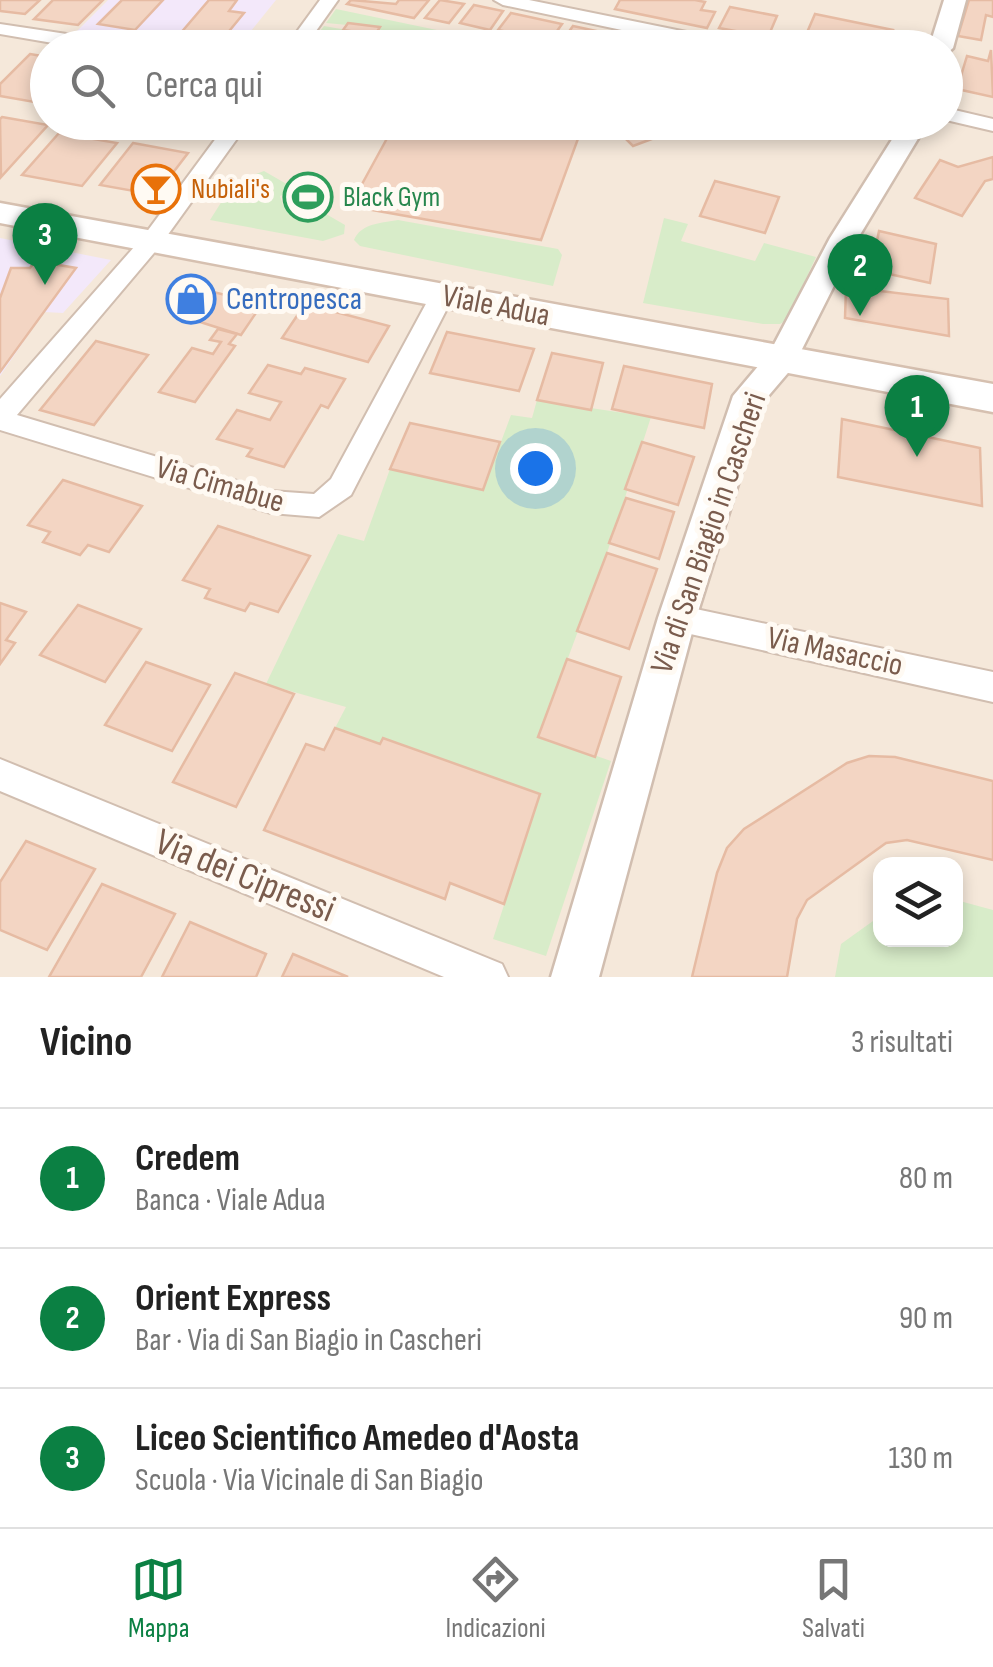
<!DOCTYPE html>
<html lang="it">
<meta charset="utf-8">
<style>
body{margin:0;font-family:"Sofia Sans Condensed",sans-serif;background:#f2f2f2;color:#222}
.controls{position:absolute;right:30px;bottom:30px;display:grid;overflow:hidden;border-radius:20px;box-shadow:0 5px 15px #0003}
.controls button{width:90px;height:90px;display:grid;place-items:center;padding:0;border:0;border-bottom:2px solid #e0e0e0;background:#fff;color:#222;font:50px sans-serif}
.you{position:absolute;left:535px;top:468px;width:35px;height:35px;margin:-25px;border:8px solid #fff;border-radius:50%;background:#1a73e8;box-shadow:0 0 0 15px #1a73e833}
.badge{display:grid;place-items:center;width:65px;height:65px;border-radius:50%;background:#0b8043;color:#fff;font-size:32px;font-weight:700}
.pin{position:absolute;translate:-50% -82px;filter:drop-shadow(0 2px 5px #0008)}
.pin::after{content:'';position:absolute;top:52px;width:35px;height:30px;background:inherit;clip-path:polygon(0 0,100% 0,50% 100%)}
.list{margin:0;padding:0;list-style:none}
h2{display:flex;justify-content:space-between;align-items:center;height:130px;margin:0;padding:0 40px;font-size:42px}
h2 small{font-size:32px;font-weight:400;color:#767676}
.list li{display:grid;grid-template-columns:65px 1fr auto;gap:30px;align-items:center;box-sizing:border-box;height:140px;padding:0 40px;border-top:2px solid #e0e0e0}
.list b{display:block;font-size:38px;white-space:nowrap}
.list p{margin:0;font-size:32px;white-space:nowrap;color:#767676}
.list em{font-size:32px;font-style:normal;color:#767676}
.icon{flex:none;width:55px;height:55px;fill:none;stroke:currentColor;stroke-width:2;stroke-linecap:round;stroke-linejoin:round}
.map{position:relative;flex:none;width:993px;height:977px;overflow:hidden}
.search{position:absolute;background:#fff;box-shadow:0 5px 15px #0003;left:30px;right:30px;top:30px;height:110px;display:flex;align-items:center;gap:25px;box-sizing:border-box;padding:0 35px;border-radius:55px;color:#767676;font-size:38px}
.sheet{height:550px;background:#fff}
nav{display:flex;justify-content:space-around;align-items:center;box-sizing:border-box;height:140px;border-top:2px solid #e0e0e0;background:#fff;font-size:28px;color:#767676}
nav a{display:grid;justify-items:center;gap:5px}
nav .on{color:#0b8043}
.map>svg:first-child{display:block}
.residential{fill:#f5e8da;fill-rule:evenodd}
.education{fill:#f3e8fa}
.green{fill:#d8ecc9}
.building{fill:#f3d5c3;stroke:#e6bba3;stroke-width:2.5}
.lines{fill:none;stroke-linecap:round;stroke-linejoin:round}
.minor-casing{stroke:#d1beb0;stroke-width:4}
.tertiary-casing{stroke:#d1beb0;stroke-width:5}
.secondary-casing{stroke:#d6c0b0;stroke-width:5}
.minor{fill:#fff;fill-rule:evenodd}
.tertiary{fill:#fff;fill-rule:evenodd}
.secondary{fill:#fff;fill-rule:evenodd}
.labels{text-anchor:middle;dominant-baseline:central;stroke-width:10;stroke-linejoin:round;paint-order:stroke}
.far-food-label{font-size:28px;fill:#c56008;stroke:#fffaf3;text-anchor:start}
.far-leisure-label{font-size:28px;fill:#27864d;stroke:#fffaf3;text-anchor:start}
.shop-label{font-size:32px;fill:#366cbe;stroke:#fffaf3;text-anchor:start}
.street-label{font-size:32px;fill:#7a5c4d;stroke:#fffaf3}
.near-street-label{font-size:38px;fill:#7a5c4d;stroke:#fffaf3}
</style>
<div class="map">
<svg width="993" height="977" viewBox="0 0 993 977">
<rect width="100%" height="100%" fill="#fdf6ec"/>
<path class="residential" d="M0 0H993V977H0ZM48 48H946V122H48ZM880 864H956V939H880Z"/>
<g class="education">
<polygon points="108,0 276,0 238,47 180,47 77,31"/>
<polygon points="0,238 111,260 63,313 44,312 0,376"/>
</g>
<g class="green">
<polygon points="336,9 519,47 401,47 317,35 324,26 375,35 380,28 326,23"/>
<polygon points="264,171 297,190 280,196 283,205 326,214 345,225 344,234 323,241 210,220 234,182"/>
<polygon points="664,218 688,224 681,241 755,261 764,243 816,257 787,320 780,324 763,324 643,303"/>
<path d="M398 220 558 249 562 255 553 286 360 246 354 240C361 223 382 223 398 220Z"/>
<polygon points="537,400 651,417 607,553 539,736 611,761 546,956 493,939 540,794 383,738 380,744 335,728 346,707 266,684 338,534 364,541 390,469 483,490 511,415 532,418"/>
<polygon points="956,900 993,910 993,977 835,977 841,944 880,916 880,939 956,939"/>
</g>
<g class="building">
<polygon points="0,0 40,0 25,14 0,11"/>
<polygon points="53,0 103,0 78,25 34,19"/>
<polygon points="122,0 163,0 135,30 98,24"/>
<polygon points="209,0 237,0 229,11 244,13 221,41 179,35"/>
<polygon points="351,0 396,4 399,0 429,0 414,18 347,4"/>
<polygon points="440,0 464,4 449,23 425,18"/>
<polygon points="620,0 695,0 705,2 701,10 715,12 707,28 615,9"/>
<polygon points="969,0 993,0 993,17 986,15 981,40 958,36"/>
<polygon points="474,5 503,11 490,30 460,23"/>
<polygon points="730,7 777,16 768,37 719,28"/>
<polygon points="511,13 562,24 550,41 498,30"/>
<polygon points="815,14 893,30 887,48 821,48 802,44"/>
<polygon points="348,23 380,27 375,35 343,30"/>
<polygon points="573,26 620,36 613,48 561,43"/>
<polygon points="991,50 993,97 957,89 967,56 988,61"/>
<polygon points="30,54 48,57 48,95 40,103 0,96 0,84"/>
<polygon points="2,117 48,125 1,177 0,119"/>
<polygon points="295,122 367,122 358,138 291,127"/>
<polygon points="567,122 583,125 541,240 350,206 396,122"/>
<polygon points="606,122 679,122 684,127 633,146 624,137 603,133"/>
<polygon points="59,133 117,143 82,186 22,175"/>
<polygon points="133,143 188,153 156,195 100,185"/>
<polygon points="993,157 993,179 985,181 962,216 915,198 940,160 958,167"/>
<polygon points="715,181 779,197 765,233 700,216"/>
<polygon points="879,231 936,244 930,283 871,270"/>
<polygon points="35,261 76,268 0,372 0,298 11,268 30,268"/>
<polygon points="193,287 262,304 241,335 172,313"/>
<polygon points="846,287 948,299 949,336 845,318"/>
<polygon points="305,304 389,326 368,362 282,338"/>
<polygon points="218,329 237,334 229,344 235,346 195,402 159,392 192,348 213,354 221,342 210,340"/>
<polygon points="447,332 534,349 519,391 430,373"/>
<polygon points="96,341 148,355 94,425 40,410"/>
<polygon points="552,353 603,363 591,410 537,400"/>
<polygon points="268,365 301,374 305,368 345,379 328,408 321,405 284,467 247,456 252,449 217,439 237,410 270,420 281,402 249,393"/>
<polygon points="624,366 712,384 704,428 612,409"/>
<polygon points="842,419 980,448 982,506 838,477"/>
<polygon points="410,423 500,442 483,490 390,469"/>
<polygon points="642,442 694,457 678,505 625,489"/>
<polygon points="63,480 142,506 109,552 88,545 80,555 43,542 50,532 28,525"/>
<polygon points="626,498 674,512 659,559 609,543"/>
<polygon points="218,526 310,556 278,612 250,603 245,611 205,598 210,589 183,580"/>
<polygon points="607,553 657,569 629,649 577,631"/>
<polygon points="0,603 26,612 6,640 15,643 0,664"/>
<polygon points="78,605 141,629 105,682 40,655"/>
<polygon points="567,659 621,677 595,757 538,737"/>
<polygon points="146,662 210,685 172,751 105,725"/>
<polygon points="235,673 294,694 236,807 173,782"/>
<polygon points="335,728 380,744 383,738 540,794 504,904 450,883 445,899 264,830 306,744 324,750"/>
<polygon points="869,756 895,757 993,781 993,860 907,840 886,843 807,900 797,919 787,977 692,977 717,873 727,848 744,829 847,763"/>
<polygon points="26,841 95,869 47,950 0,930 0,882"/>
<polygon points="102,884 175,914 141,977 49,977"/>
<polygon points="190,922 266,954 256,977 162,977"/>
<polygon points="293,954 348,977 282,977"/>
</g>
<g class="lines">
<g class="minor-casing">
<g id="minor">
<polygon points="320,0 338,0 304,48 285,48"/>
<polygon points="494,0 529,0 736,42 745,48 707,48 503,5"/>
<polygon points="0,24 120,42 129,48 82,48 0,34"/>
<polygon points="946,108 993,119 993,131 946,120"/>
<polygon points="228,122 249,122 159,247 17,415 271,491 314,494 331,479 434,289 450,289 454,295 351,495 319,517 271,513 0,430 0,399 143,237"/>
<polygon points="677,605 993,672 993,702 677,631 666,627 662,618 666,609"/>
<polygon points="0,759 502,964 508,977 444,977 0,791"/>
</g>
</g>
<g class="tertiary-casing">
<g id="tertiary">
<polygon points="944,0 966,0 953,48 946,54 946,48 929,48"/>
<polygon points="903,122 928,122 858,238 793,367 764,401 696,618 599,977 551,977 658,618 733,396 770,352 830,238"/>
</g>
</g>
<g class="secondary-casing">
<polygon id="secondary" points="0,203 993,384 993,412 0,223"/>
</g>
<use href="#minor" class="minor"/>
<use href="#tertiary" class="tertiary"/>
<use href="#secondary" class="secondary"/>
</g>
<defs>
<g id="bar-ring" transform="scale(2.5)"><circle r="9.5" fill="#fffaf3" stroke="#e8710a" stroke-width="1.5"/><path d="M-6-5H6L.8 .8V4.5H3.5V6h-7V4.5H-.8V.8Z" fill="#e8710a"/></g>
<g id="stadium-ring" transform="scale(2.5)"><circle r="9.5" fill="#fffaf3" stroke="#2e9e5b" stroke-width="1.5"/><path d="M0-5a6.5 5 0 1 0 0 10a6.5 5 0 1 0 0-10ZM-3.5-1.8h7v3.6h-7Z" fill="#2e9e5b"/></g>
<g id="shop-ring" transform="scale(2.5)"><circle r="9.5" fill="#fffaf3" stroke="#3f7fe0" stroke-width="1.5"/><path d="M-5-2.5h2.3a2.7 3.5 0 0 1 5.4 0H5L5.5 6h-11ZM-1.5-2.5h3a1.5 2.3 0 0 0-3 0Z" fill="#3f7fe0"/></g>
</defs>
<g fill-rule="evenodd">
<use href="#bar-ring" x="156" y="189"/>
<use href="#stadium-ring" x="308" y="197"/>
<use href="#shop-ring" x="191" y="299"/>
</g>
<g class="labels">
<g class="far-food-label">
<text x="191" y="189">Nubiali's</text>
</g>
<g class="far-leisure-label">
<text x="343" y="197">Black Gym</text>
</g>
<g class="shop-label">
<text x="226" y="299">Centropesca</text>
</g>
<g class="street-label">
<text transform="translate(496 306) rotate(11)">Viale Adua</text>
<text transform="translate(220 485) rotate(16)">Via Cimabue</text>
<text transform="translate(709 533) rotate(-71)">Via di San Biagio in Cascheri</text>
<text transform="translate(835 652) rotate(12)">Via Masaccio</text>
</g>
<g class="near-street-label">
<text transform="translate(245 876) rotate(22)">Via dei Cipressi</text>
</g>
</g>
</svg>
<div class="controls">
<button><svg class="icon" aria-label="layers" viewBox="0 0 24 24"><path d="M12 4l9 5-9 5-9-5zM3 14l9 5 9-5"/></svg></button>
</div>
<div class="you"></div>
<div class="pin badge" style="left:917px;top:457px">1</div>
<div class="pin badge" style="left:860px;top:316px">2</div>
<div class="pin badge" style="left:45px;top:285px">3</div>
<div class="search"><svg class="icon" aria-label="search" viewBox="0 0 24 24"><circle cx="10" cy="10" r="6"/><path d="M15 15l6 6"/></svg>Cerca qui</div>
</div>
<section class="sheet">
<h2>Vicino<small>3 risultati</small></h2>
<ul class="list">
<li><span class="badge">1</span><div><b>Credem</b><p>Banca · Viale Adua</p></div><em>80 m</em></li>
<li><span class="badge">2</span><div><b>Orient Express</b><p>Bar · Via di San Biagio in Cascheri</p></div><em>90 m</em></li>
<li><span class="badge">3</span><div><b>Liceo Scientifico Amedeo d'Aosta</b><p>Scuola · Via Vicinale di San Biagio</p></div><em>130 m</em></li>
</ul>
</section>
<nav>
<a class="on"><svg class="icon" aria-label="map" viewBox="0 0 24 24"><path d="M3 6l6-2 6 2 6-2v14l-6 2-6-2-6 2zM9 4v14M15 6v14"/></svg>Mappa</a>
<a><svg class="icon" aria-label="directions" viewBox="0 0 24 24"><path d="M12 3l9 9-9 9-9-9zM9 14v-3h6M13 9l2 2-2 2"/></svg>Indicazioni</a>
<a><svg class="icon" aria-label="saved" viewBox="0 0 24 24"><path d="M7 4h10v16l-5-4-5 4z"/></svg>Salvati</a>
</nav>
